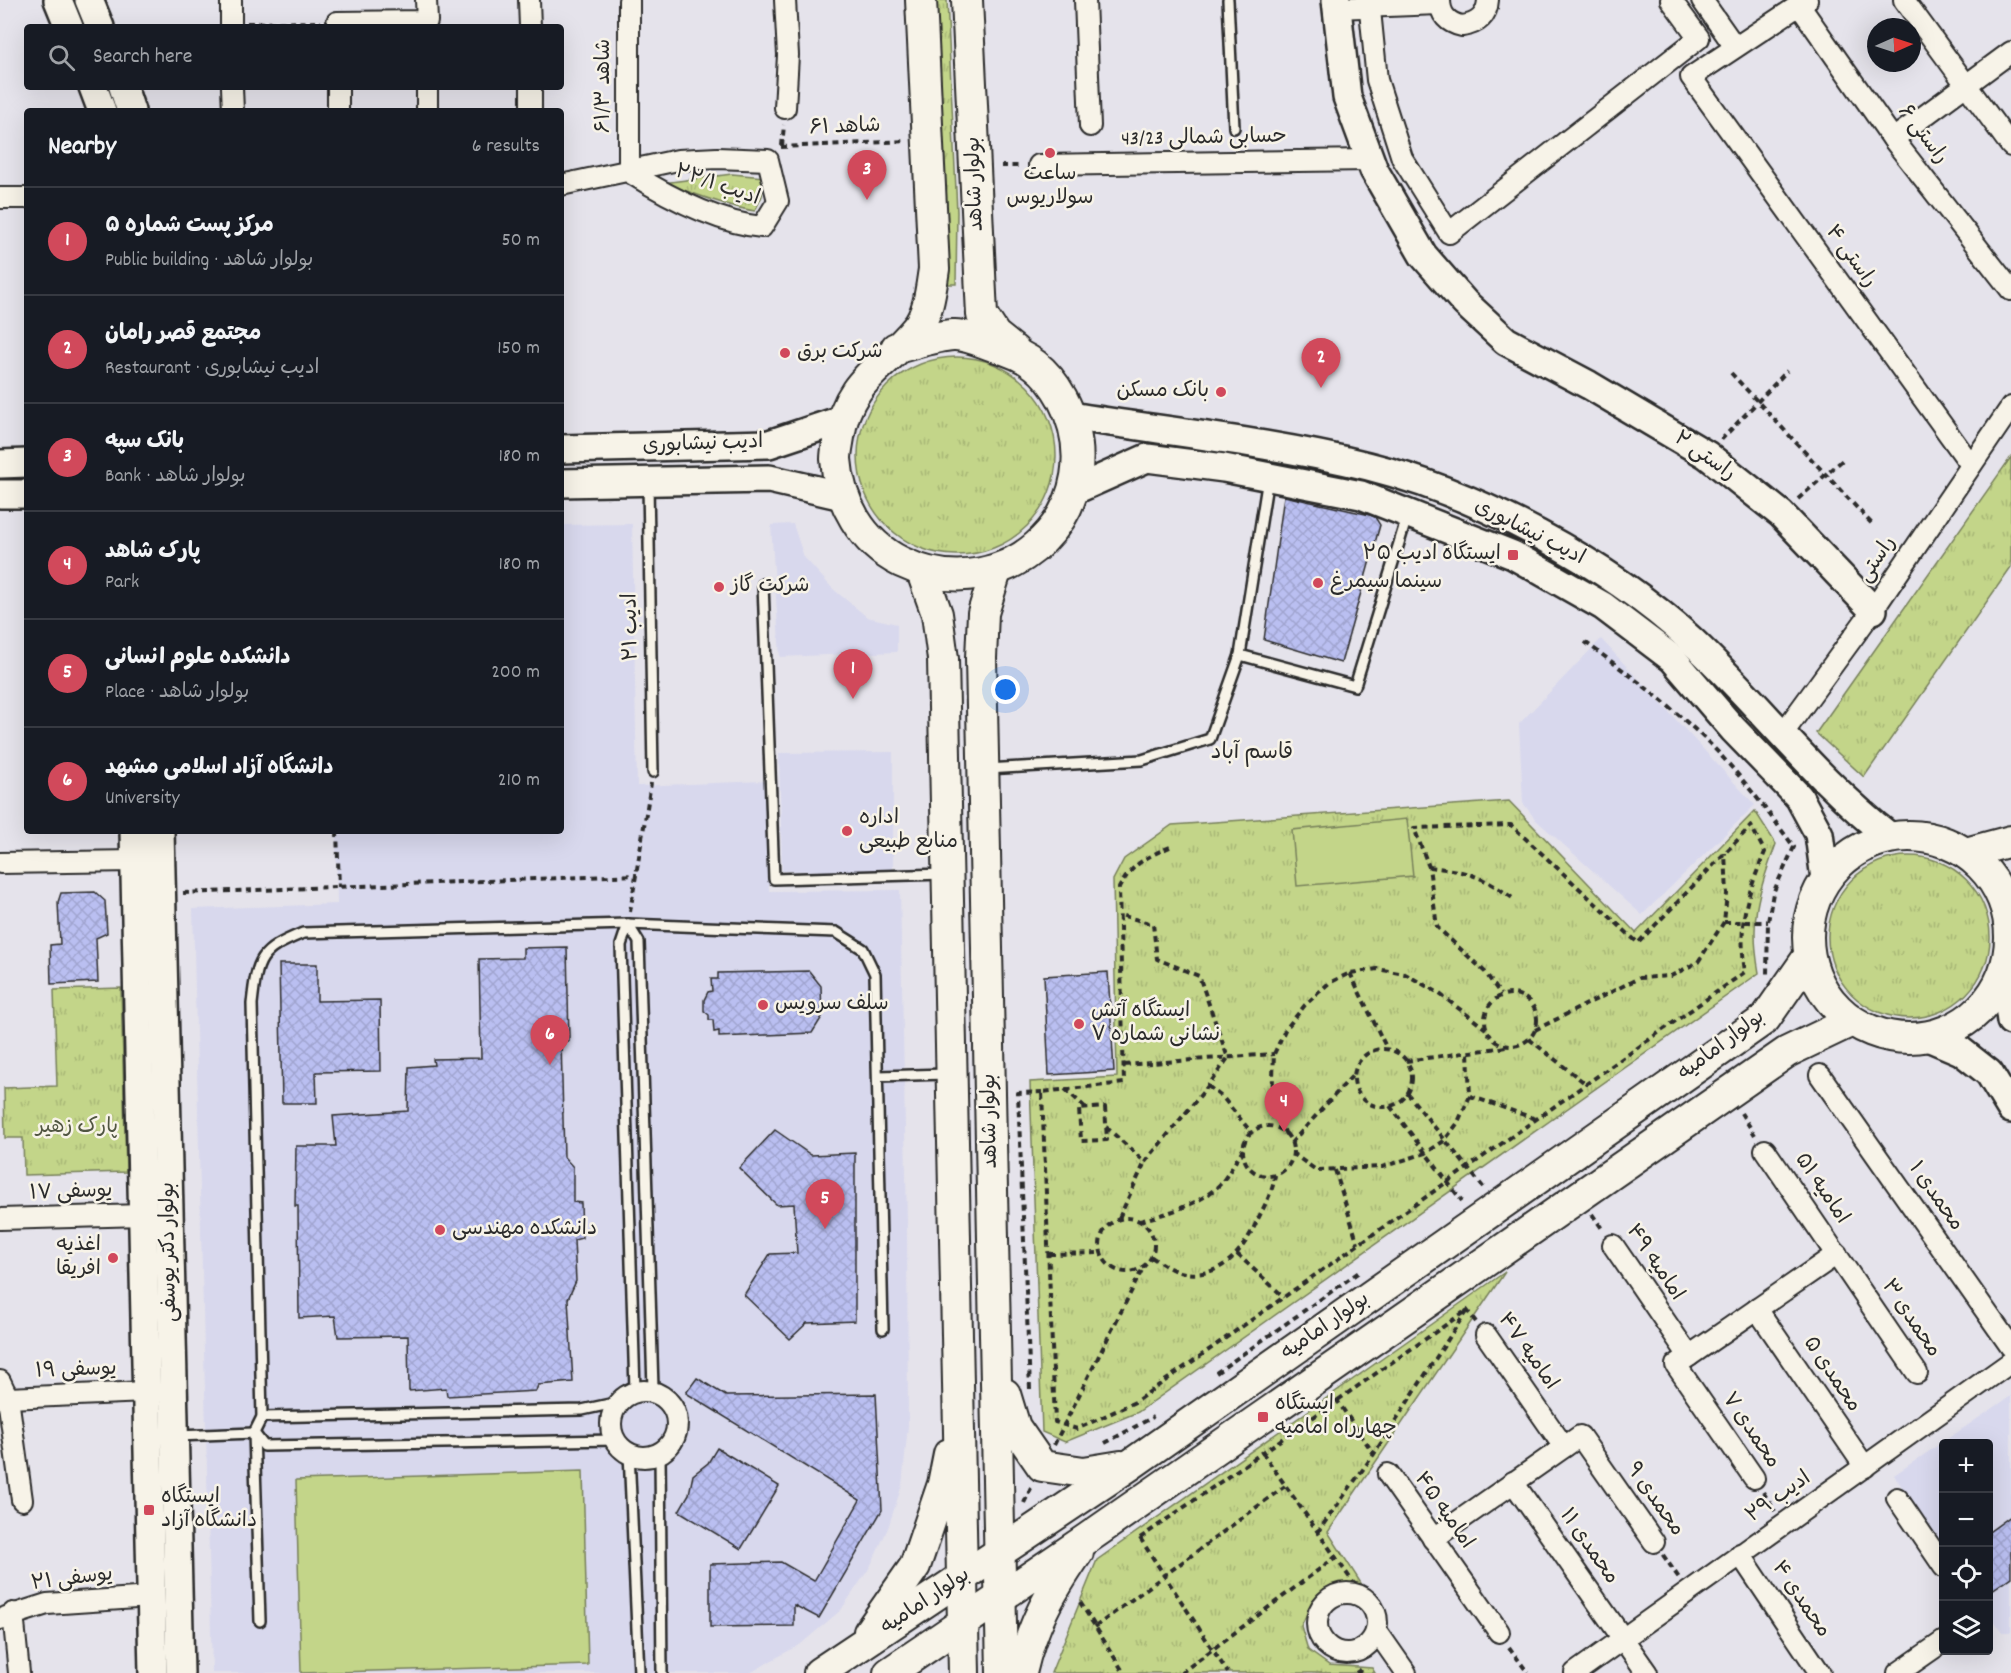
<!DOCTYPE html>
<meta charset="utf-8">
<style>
body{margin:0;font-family:Dekko,"Playpen Sans Arabic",sans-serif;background:#242831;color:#f1f3f6}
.controls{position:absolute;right:18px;bottom:18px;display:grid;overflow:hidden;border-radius:6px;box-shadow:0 6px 24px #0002}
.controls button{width:54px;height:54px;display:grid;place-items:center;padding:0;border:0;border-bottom:2px solid #363941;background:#171b24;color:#f1f3f6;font:30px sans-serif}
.compass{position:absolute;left:1867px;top:18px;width:54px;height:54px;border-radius:50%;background:#171b24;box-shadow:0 6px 24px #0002;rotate:87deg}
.you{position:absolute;left:1006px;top:690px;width:21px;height:21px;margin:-15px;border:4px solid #fff;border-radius:50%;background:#1a73e8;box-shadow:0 0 0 9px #1a73e833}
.badge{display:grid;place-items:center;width:39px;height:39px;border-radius:50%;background:#d1495b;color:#fff;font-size:20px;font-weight:700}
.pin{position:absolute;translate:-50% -50px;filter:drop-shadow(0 2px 3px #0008)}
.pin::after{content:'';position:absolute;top:32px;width:21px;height:18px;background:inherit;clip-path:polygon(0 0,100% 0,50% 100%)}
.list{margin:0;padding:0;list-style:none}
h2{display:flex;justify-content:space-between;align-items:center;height:78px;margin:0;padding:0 24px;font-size:26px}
h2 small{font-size:20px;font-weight:400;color:#9ea1a6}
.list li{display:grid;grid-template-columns:39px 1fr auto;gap:18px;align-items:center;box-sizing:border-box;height:108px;padding:0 24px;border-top:2px solid #363941}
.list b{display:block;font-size:22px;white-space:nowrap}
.list p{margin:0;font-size:20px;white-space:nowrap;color:#9ea1a6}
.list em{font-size:20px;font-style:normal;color:#9ea1a6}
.icon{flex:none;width:33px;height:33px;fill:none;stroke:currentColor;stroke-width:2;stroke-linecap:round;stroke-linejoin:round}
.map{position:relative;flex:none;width:2011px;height:1673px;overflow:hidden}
.search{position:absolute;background:#171b24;box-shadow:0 6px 24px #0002;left:24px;top:24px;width:540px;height:66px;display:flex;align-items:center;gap:15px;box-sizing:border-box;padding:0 21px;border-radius:6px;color:#9ea1a6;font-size:22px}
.panel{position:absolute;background:#171b24;box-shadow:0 6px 24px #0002;left:24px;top:108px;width:540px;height:726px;border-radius:6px}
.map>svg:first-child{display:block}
.built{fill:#d8d8ed}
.grass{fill:url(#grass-tufts);stroke:#77805a;stroke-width:1.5}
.garden{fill:#c3d589;stroke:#77805a;stroke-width:1.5}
.building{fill:url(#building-cross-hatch);stroke:#2b2b2b;stroke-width:1.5}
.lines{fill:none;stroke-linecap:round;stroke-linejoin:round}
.lane-casing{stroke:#2b2b2b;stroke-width:14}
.street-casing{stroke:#2b2b2b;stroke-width:24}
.secondary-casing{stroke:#2b2b2b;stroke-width:32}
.primary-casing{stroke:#2b2b2b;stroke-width:34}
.path{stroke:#2b2b2b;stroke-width:4;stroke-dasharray:6 4.5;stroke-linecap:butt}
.lane{stroke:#f7f3e8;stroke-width:9}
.street{stroke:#f7f3e8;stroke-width:20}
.secondary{stroke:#f7f3e8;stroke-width:27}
.primary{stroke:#f7f3e8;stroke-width:30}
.poi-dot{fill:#d1495b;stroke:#f7f3e8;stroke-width:2}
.labels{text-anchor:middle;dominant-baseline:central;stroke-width:5;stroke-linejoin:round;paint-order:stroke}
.street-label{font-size:21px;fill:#2b2b2b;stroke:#f7f3e8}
.poi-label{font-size:21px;fill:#2b2b2b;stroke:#f7f3e8;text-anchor:start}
.park-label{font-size:21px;fill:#515642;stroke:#f7f3e8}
.neighbourhood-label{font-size:22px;fill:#2b2b2b;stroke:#f7f3e8}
</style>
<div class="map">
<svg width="2011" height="1673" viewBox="0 0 2011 1673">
<defs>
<pattern id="grass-tufts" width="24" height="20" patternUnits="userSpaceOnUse" patternTransform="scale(1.5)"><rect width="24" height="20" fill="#c3d589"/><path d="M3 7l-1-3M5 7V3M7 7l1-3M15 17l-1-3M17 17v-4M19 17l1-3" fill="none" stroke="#a8b776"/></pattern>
<pattern id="building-cross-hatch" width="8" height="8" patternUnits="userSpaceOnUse" patternTransform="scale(1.5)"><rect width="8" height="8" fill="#babff1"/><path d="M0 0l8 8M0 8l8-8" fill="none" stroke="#a0a4cf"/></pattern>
</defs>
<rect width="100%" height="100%" fill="#e5e3eb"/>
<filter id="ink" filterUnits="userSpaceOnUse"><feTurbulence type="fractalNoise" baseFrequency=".0167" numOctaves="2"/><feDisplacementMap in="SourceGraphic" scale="12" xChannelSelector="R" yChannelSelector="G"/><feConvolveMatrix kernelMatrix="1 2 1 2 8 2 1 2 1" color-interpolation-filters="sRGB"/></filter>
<g filter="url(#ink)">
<g class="built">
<polygon points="632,524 637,786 765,781 769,891 900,890 907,1222 908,1425 902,1485 888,1528 870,1567 841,1610 802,1643 750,1673 212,1673 193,909 337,904 336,831 561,831 561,525"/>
<polygon points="793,524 804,557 833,589 867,617 897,624 897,652 780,657 771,525"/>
<polygon points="1601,639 1755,805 1642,915 1536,820 1523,803 1519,724"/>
<polygon points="893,752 893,870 782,871 779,753"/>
<polygon points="2011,1396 2011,1632 2002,1632 1989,1613 1988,1444 1944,1444 1943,1547 1894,1475"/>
</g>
<g class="grass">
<polygon points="935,0 947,0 957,212 956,284 948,284"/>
<path d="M732 174 764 177 762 196 755 211C726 207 692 192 663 183Z"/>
<circle cx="957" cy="456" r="99"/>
<polygon points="2011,457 2011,567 1864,777 1816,733"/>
<path d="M1509 801 1636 933 1755 811 1776 844C1758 895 1749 918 1759 973L1138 1412 1065 1442 1042 1432 1030 1082 1117 1077 1113 880 1124 859 1172 825Z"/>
<circle cx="1909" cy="937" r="81"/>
<polygon points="121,988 126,1172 24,1175 23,1138 5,1138 4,1088 57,1086 54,990"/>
<path d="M1505 1272 1328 1532 1366 1591C1325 1586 1319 1587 1301 1626L1308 1650 1329 1665 1372 1668 1375 1673H1051L1097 1560Z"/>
</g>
<g class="garden">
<polygon points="1407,819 1413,876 1297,886 1292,830"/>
<polygon points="583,1471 588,1665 301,1673 296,1480"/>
</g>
<g class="building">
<polygon points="1284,496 1370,515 1375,517 1380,525 1341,663 1264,640"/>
<polygon points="95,892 105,901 107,933 96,938 98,982 51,984 50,945 60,944 58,902 61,893"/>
<polygon points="567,947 569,1041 561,1041 564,1157 573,1167 573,1202 581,1203 582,1238 574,1240 576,1281 568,1299 573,1382 538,1385 536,1391 447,1396 446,1388 409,1391 408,1336 338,1337 335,1316 299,1318 298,1206 295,1206 296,1146 336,1146 333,1116 408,1111 409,1067 434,1065 433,1059 481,1058 479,959 523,958 523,948"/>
<polygon points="279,964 317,964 317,1001 380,1000 381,1071 316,1072 317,1103 282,1103"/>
<polygon points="809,971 821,986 822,1017 812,1033 719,1037 719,1031 714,1032 713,1020 709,1020 709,1015 704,1011 704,1000 708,992 712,991 711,979 718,979 718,973"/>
<polygon points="1108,972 1114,1071 1049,1075 1044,976"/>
<polygon points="775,1130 811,1155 855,1153 855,1321 807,1323 790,1339 744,1295 770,1254 797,1253 794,1204 777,1205 739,1168"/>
<polygon points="697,1378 726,1396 876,1394 882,1510 819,1618 794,1605 794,1626 710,1627 710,1564 781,1562 814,1581 860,1500 686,1393"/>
<polygon points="717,1448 779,1486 741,1549 679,1511 689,1494 693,1475 708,1463"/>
<polygon points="2011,1516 2011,1577 1989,1592 1989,1532"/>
</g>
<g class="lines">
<g class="lane-casing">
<g id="lane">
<polyline points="1228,0 1234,128"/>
<polyline points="1268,478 1240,655 1355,686 1407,517"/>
<polyline points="648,484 653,772"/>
<polyline points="763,584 774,879 945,874"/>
<polyline points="987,769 1142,760 1210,739 1240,655"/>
<polyline points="628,924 639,942 653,1388 666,1399"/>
<polyline points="628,924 621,945 635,1390 633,1393"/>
<polyline points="879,1076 946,1074"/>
<polyline points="262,1417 582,1410 619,1402"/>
<polyline points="254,1433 264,1446 616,1440"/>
<polyline points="177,1436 254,1433"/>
<polyline points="629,1453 639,1673"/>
<polyline points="660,1453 662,1673"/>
<path d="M260 1621 254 1433 262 1417 252 1004C257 958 259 951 303 933L628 924 836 932 863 949 875 974 883 1329"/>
</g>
</g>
<g class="street-casing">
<g id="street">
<polyline points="231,0 231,27"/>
<polyline points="529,0 530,27"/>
<polyline points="1085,0 1090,126"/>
<polyline points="1369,0 1377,80 1402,158 1449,233 1699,38 1671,0"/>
<path d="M1440 0C1440 15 1448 23 1462 26 1478 24 1487 16 1488 0"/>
<polyline points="1702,0 1735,47"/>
<polyline points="1807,0 1691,77 1971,465"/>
<polyline points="1904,0 2011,146"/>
<polyline points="1799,5 1893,139 2011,290"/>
<polyline points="1336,8 1439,4"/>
<polyline points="337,27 337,22 427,21 426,0"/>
<polyline points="232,87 233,111"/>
<polyline points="338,87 338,111"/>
<polyline points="427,87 427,111"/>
<polyline points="531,87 531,111"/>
<polyline points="785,108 788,55 785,0"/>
<polyline points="1893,139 2011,52"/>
<polyline points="1039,165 1370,160"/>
<polyline points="629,172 629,0"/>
<path d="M561 185 678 160 717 158 768 160 778 201 762 227C718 223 667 196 629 172"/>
<polyline points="0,198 27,198"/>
<polyline points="1781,736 1873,610 2011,407"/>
<polyline points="0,863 135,861"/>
<polyline points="1820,1075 2011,1347"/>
<polyline points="1765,1150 1917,1373"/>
<polyline points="0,1219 143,1215"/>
<polyline points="1613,1245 1689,1356"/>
<polyline points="1757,1309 1865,1467"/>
<polyline points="1486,1335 1564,1447"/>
<polyline points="0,1381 8,1398 22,1500"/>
<circle cx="644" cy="1424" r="33"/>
<polyline points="8,1398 146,1392"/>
<polyline points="1388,1474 1499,1632"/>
<polyline points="1754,1478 1676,1365 1837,1254"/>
<polyline points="1513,1482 1647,1673"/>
<polyline points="1897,1498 1944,1567"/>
<polyline points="1433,1539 1580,1436 1654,1542"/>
<polyline points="1740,1554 1820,1673"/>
<circle cx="1347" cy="1623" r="30"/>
<polyline points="13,1613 19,1673"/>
<polyline points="0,1619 47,1604 151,1597"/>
<polyline points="1376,1630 1406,1673"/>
<polyline points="1575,1673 2011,1362"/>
<polyline points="1898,1673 1944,1641"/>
</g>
</g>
<g class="secondary-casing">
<g id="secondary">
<polyline points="58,0 69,27"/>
<polyline points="89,0 100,27"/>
<polyline points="1336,0 1347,97 1374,170 1423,255 1465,303 1506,341 1589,385 1707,455 1781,514 1873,610"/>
<polyline points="93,87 102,111"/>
<polyline points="123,87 131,111"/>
<path d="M1071 416C1170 432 1271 442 1368 466 1476 493 1608 563 1690 639 1759 703 1815 779 1890 837"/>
<polyline points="561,449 769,444 841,420"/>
<polyline points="0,464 27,463"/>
<polyline points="561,483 769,479 843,496"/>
<polyline points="1073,491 1147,458 1224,468 1361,495 1513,555 1603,606 1673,659 1733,729 1799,797 1819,834 1825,879"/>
<polyline points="0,494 27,494"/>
<polyline points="134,831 153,1673"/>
<polyline points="160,831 180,1673"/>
<polyline points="2004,970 2011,1021"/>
<polyline points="1928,1037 1961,1051 1989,1073 2011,1109"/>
</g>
</g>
<g class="primary-casing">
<g id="primary">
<polyline points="967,0 982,315 995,335 1015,351"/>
<path d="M896 348C914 344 935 336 953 335 966 334 984 343 997 347 1028 356 1046 369 1062 398 1119 505 1009 614 901 562 862 543 839 502 836 459 836 452 838 444 839 437 847 380 884 368 916 329 929 314 931 288 934 269L921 0"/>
<polyline points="996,571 983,613 981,658 1002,1673"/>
<polyline points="922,572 937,614 943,659 964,1673"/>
<circle cx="1909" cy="937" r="101"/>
<polyline points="1966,853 2011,841"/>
<polyline points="1005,1394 1015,1427 1042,1466 1084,1472 1121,1466"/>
<polyline points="869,1632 915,1566 943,1484 949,1454"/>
<polyline points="819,1673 1130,1465 1765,1019 1809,956"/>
<polyline points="889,1673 1085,1540 1787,1052 1852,1021"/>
<path d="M1021 1673C1032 1624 1050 1593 1078 1552"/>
</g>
</g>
<g class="path">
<polyline points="247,23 321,22"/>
<polyline points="782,146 784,125"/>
<polyline points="781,147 905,141"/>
<polyline points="1001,166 1022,166"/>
<polyline points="1731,373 1872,524"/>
<polyline points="1721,440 1787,371"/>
<polyline points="1798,499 1845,458"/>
<path d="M1585 642C1626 672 1666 702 1703 737 1737 770 1766 809 1794 847L1773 893 1768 922 1767 974"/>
<polyline points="337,831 339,887"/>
<path d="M1170 847C1146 857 1132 864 1119 888L1124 1083 1042 1092 1055 1422 1077 1429 1135 1402 1745 972C1738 921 1746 898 1765 852L1751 826 1638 943 1511 825 1414 828 1429 867 1437 927 1485 972 1501 995"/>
<path d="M1429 867C1468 871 1482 876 1514 899"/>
<polyline points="183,893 637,875"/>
<polyline points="630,912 651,783"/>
<polyline points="1724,922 1768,922"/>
<polyline points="1350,973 1387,1049"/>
<circle cx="1511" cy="1020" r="26"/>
<polyline points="1535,1030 1639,978 1671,976 1698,962 1724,922 1727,894 1725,853"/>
<polyline points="1529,1039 1586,1084"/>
<circle cx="1383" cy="1078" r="29"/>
<polyline points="1406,1061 1506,1047"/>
<polyline points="1124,1065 1274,1054"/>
<polyline points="1208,1086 1224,1099 1251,1132"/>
<polyline points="1065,1089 1086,1108"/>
<polyline points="1407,1093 1483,1187"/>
<polyline points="1470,1096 1536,1119"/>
<polyline points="1390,1106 1462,1201"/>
<polygon points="1105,1107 1107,1140 1081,1141 1079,1109"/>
<polyline points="1741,1113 1755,1135"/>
<circle cx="1268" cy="1151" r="25"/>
<polyline points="1106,1127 1145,1162 1208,1086 1228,1058 1199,976 1157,959 1153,924 1120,915"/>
<polyline points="1286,1135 1272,1100 1274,1054 1285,1030 1305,1005 1329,983 1350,973 1377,969 1405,974 1437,992 1486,1029"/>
<polyline points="1291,1143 1353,1075"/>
<polyline points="1292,1153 1316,1170 1382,1167 1426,1153 1444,1141 1457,1124 1470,1096 1468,1052"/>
<polyline points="1335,1170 1358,1244"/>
<polyline points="1592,1214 1603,1230"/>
<polyline points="1119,1218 1145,1162"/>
<circle cx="1127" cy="1245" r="27"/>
<path d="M1140 1221C1168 1213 1203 1204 1222 1182 1230 1172 1236 1160 1243 1149"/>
<polyline points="1049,1254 1101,1253"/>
<polyline points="1237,1254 1284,1297"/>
<path d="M1151 1257C1160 1262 1170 1270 1180 1272 1219 1281 1242 1253 1257 1221 1264 1206 1273 1192 1275 1175"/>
<polyline points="1466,1309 1476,1322"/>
<polyline points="1216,1373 1359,1272"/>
<polyline points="1030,1389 1018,1093 1042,1092"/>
<polyline points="1336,1399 1374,1454"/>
<polyline points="1105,1443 1153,1417"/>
<polyline points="1054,1445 1144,1266"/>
<polyline points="1262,1452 1364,1598"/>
<polyline points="1763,1492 1775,1511"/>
<polyline points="1024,1503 1032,1486"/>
<polyline points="1140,1538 1467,1310 1374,1454 1317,1533"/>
<polyline points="1140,1538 1228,1673"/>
<polyline points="1663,1555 1679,1578"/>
<polyline points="1080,1602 1124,1673"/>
<polyline points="1095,1627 1285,1486"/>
<polyline points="1509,1647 1528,1673"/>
<polyline points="1181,1673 1341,1553"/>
<polyline points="1356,1673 1362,1669"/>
</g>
<use href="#lane" class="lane"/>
<use href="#street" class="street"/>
<use href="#secondary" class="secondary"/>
<use href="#primary" class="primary"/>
</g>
</g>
<g class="poi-dot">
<circle cx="1050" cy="153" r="6"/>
<circle cx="785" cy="353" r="6"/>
<circle cx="1221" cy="392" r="6"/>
<rect x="1507" y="549" width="12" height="12" rx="3"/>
<circle cx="1318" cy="583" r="6"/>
<circle cx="719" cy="587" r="6"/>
<circle cx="847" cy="831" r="6"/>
<circle cx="763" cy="1005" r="6"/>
<circle cx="1079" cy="1024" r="6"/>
<circle cx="440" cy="1230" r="6"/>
<circle cx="113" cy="1258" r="6"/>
<rect x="1257" y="1411" width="12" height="12" rx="3"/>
<rect x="143" y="1504" width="12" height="12" rx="3"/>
</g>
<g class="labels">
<g class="street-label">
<text transform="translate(605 86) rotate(-90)">شاهد ۶۱/۳</text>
<text transform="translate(845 128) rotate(-2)">شاهد ۶۱</text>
<text transform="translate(1922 135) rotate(53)">راستی ۶</text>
<text transform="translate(1204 139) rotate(-1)">حسابی شمالی 43/23</text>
<text transform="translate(976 184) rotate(-92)">بولوار شاهد</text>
<text transform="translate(717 186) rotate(19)">ادیب ۲۲/۱</text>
<text transform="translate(1850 257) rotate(54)">راستی ۴</text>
<text transform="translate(703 445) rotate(-2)">ادیب نیشابوری</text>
<text transform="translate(1704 457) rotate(35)">راستی ۲</text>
<text transform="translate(1529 533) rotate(27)">ادیب نیشابوری</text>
<text transform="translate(1878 560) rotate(-56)">راستی</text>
<text transform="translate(632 627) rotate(-91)">ادیب ۲۱</text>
<text transform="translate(1722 1046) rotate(-37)">بولوار امامیه</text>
<text transform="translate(991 1121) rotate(-91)">بولوار شاهد</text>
<text transform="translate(1821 1189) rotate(56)">امامیه ۵۱</text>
<text transform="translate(71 1193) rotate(-2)">یوسفی ۱۷</text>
<text transform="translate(1935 1197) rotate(55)">محمدی ۱</text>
<text transform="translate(170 1252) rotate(-91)">بولوار دکتر یوسفی</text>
<text transform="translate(1654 1263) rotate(56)">امامیه ۴۹</text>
<text transform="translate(1910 1319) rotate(56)">محمدی ۳</text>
<text transform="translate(1326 1327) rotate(-35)">بولوار امامیه</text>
<text transform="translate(1527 1352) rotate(55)">امامیه ۴۷</text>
<text transform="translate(76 1371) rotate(-2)">یوسفی ۱۹</text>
<text transform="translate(1831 1375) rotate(56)">محمدی ۵</text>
<text transform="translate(1750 1431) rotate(56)">محمدی ۷</text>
<text transform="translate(1779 1498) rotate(-35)">ادیب ۲۹</text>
<text transform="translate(1654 1500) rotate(55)">محمدی ۹</text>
<text transform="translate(1443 1511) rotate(55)">امامیه ۴۵</text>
<text transform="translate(1588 1547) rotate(55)">محمدی ۱۱</text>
<text transform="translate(72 1580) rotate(-7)">یوسفی ۲۱</text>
<text transform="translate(1800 1600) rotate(56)">محمدی ۴</text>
<text transform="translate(926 1602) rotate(-34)">بولوار امامیه</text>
</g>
<g class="poi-label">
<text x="1050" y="175" text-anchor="middle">ساعت<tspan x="1050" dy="24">سولاریوس</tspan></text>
<text x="797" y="353">شرکت برق</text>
<text x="1209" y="392" text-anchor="end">بانک مسکن</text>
<text x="1501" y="555" text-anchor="end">ایستگاه ادیب ۲۵</text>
<text x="1330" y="583">سینما سیمرغ</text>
<text x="731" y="587">شرکت گاز</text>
<text x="859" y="819">اداره<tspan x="859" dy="24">منابع طبیعی</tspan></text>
<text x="775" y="1005">سلف سرویس</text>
<text x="1091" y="1012">ایستگاه آتش<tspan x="1091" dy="24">نشانی شماره ۷</tspan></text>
<text x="452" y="1230">دانشکده مهندسی</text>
<text x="101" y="1246" text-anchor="end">اغذیه<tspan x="101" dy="24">افریقا</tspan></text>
<text x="1275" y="1405">ایستگاه<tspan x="1275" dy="24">چهارراه امامیه</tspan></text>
<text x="161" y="1498">ایستگاه<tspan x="161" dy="24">دانشگاه آزاد</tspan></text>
</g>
<g class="park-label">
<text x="77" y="1128">پارک زهیر</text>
</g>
<g class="neighbourhood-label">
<text x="1252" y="753">قاسم آباد</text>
</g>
</g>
</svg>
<div class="controls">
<button>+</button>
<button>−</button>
<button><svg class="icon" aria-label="locate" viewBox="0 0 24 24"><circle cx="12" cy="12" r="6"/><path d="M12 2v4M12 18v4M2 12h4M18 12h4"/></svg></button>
<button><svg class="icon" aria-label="layers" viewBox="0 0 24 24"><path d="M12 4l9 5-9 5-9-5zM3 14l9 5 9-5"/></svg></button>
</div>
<svg class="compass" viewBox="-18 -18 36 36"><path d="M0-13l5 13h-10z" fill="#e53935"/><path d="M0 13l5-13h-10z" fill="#9ea1a6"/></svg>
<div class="you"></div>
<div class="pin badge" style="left:853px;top:699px">1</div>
<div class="pin badge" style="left:1321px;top:388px">2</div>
<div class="pin badge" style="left:867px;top:200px">3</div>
<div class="pin badge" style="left:1284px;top:1132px">4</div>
<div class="pin badge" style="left:825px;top:1229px">5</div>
<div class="pin badge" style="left:550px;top:1065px">6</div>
<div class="search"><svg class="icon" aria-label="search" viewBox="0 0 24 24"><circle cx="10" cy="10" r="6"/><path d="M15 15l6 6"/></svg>Search here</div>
<section class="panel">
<h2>Nearby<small>6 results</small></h2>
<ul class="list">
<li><span class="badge">1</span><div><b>مرکز پست شماره ۵</b><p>Public building · بولوار شاهد</p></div><em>50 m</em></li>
<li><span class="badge">2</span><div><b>مجتمع قصر رامان</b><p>Restaurant · ادیب نیشابوری</p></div><em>150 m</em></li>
<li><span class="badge">3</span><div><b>بانک سپه</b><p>Bank · بولوار شاهد</p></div><em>180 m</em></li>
<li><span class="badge">4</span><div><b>پارک شاهد</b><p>Park</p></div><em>180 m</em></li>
<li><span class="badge">5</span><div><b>دانشکده علوم انسانی</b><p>Place · بولوار شاهد</p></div><em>200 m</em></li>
<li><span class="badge">6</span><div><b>دانشگاه آزاد اسلامی مشهد</b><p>University</p></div><em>210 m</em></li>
</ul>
</section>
</div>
